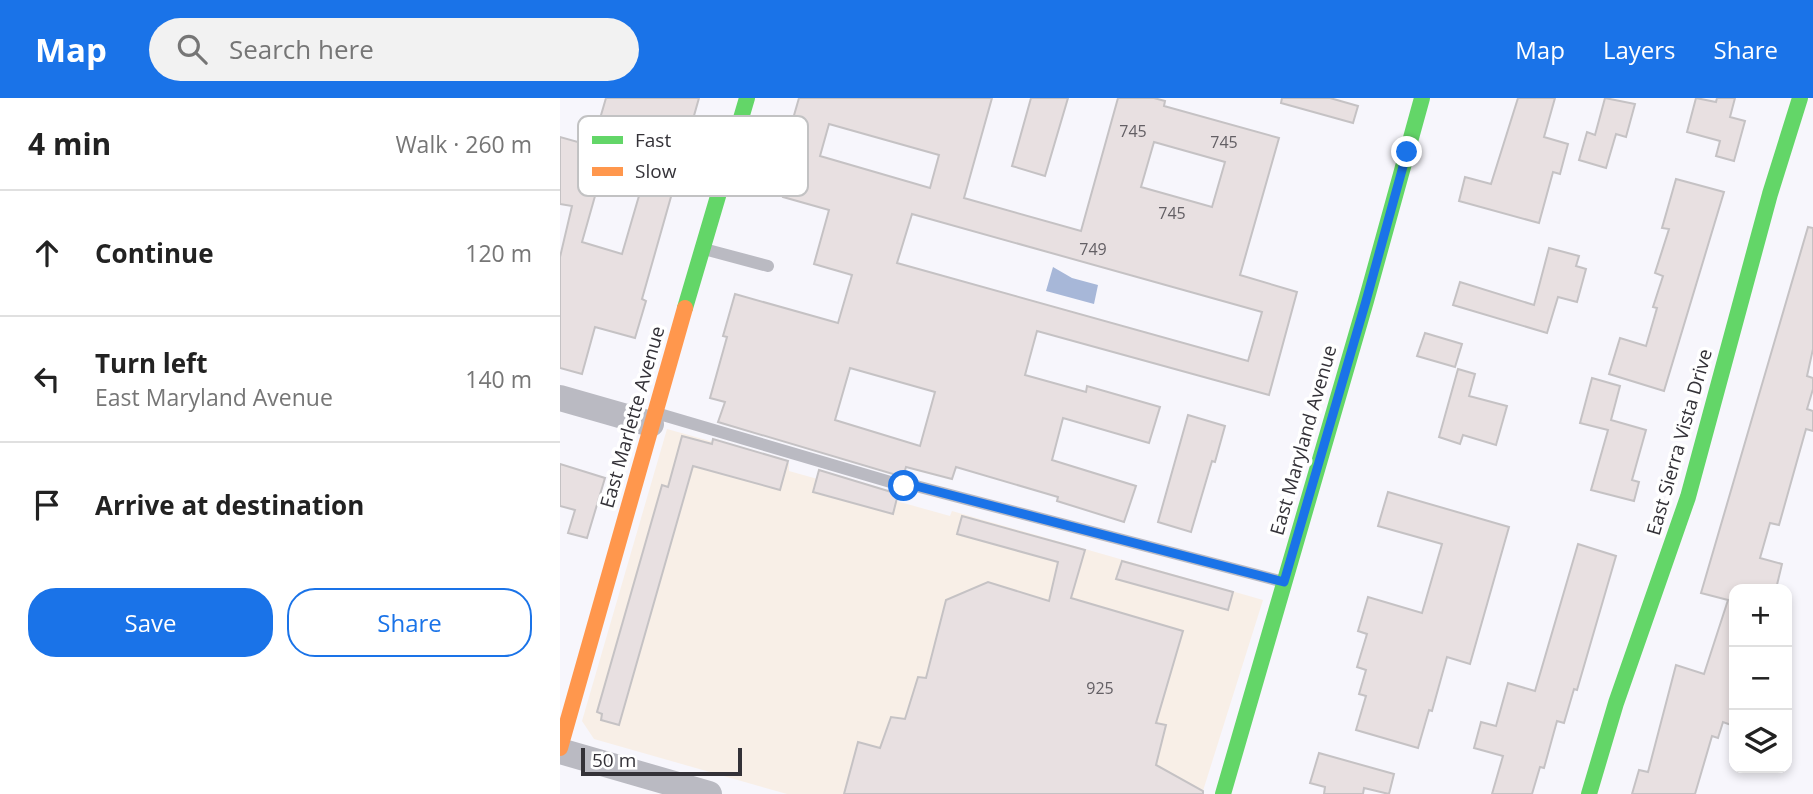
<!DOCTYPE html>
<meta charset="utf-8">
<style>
body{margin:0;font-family:"Open Sans",sans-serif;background:#f2f2f2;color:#222}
.controls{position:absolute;right:21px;bottom:21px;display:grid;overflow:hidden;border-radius:14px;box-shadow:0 4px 10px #0003}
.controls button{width:63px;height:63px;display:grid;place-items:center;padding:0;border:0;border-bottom:2px solid #e0e0e0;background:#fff;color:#222;font:35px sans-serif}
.scale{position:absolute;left:21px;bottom:18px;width:161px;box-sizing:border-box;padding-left:7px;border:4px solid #343238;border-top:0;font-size:19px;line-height:24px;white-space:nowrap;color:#343238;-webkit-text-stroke:5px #fff;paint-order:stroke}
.stop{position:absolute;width:21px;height:21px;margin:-16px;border:5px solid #1a73e8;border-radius:50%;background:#fff}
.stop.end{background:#1a73e8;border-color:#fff;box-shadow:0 2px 7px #0008}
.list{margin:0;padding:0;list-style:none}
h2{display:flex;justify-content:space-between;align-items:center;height:91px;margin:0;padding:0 28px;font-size:30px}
h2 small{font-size:23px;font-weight:400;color:#767676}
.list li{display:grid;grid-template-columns:46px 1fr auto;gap:21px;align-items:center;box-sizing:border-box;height:126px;padding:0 28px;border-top:2px solid #e0e0e0}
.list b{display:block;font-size:26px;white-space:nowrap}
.list p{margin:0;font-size:23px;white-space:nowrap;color:#767676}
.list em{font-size:23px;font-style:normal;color:#767676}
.actions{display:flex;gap:14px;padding:21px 28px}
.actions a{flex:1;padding:16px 0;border:2px solid #1a73e8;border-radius:28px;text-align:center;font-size:24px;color:#1a73e8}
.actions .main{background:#1a73e8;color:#fff}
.icon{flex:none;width:38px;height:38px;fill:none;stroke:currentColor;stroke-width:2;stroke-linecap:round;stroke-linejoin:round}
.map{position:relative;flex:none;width:1253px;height:696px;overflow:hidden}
header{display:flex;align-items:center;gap:42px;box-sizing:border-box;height:98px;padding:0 35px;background:#1a73e8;color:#fff}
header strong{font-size:33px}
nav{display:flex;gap:38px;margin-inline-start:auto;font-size:24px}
.search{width:490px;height:63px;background:#f2f2f2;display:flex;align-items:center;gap:18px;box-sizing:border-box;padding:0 24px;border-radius:38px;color:#767676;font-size:26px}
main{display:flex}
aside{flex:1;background:#fff}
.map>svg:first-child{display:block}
.education{fill:#f8efe7}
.water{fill:#a7b7d8}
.building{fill:#e8e0e1;stroke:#c5c2c4;stroke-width:2;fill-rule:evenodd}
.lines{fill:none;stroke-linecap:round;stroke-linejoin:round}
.lane{stroke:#babac2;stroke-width:12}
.street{stroke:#babac2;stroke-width:26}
.fast{stroke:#63d668;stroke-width:16}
.slow{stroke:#ff974d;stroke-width:16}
.route{stroke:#1a73e8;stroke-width:9}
.labels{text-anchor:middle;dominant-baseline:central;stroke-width:7;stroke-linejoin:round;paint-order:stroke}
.number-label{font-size:16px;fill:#635f64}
.street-label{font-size:19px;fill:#343238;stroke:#fff}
.key{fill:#fff;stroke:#c2c2c3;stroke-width:2}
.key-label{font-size:19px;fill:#343238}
</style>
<header>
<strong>Map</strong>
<div class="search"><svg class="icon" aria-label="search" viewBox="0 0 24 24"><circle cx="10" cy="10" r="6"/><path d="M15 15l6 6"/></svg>Search here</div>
<nav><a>Map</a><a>Layers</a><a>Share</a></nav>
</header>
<main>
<aside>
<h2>4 min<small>Walk · 260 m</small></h2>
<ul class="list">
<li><svg class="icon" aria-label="ahead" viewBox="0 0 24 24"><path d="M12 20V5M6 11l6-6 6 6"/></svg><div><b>Continue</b></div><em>120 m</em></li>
<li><svg class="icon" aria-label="left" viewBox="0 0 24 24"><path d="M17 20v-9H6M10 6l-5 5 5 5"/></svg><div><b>Turn left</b><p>East Maryland Avenue</p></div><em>140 m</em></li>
<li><svg class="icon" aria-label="arrive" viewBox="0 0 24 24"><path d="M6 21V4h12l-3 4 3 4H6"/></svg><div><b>Arrive at destination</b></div></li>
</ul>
<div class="actions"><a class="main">Save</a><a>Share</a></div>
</aside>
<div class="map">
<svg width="1253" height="696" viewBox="0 0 1253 696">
<rect width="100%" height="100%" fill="#f7f6fc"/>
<polygon class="education" points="107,331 229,365 229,373 390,418 392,413 703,502 642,696 227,696 34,641 22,623"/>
<polygon class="water" points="493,169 512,180 538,187 534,206 486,193"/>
<g class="building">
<path d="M46 0H139L82 201 86 203 75 240 35 229 22 276 0 270V159L12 108 0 106V39L32 48ZM54 31 95 43 62 156 22 144Z"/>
<path d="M239 0H432L404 100 521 133 558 0H594L605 3 604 8 719 40 680 177 737 194 709 297 477 233 465 277 526 294 527 288 600 309 589 345 503 320 492 362 576 388 564 424 497 403 498 399 396 369 392 381 346 369 343 379 158 324 165 304 150 300 167 239 163 238 175 196 278 225 292 177 254 166 269 112 223 99 227 84 210 80 220 44 226 45ZM269 26 379 57 370 90 260 58ZM594 44 665 64 652 109 581 89ZM352 116 702 214 688 263 337 165ZM290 270 375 294 360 348 275 322Z"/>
<polygon points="471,0 508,0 485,78 452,68"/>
<polygon points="722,0 770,0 798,8 793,25 721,5"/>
<polygon points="958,0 995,0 984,39 1008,46 1000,76 993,74 979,125 899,103 905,79 931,86"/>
<polygon points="1045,0 1075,6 1066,39 1056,36 1046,70 1019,62 1027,34 1035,37"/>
<polygon points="1136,0 1156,4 1157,0 1175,0 1170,19 1185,23 1174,63 1156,58 1160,43 1127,34"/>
<polygon points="1116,81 1164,94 1104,293 1049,276 1060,240 1086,248 1097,210 1093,209 1103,178 1095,175 1109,131 1102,130"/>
<polygon points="1248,129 1253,130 1253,251 1247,278 1253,280 1253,291 1247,311 1253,313 1253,333 1246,331 1219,427 1210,425 1200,460 1222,466 1216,491 1174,491 1174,628 1163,624 1158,640 1152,638 1135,696 1072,696 1079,672 1088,674 1116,567 1144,576 1168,502 1141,495"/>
<polygon points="989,150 1019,158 1016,168 1026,171 1017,204 998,199 987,235 893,207 900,184 974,207"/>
<polygon points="865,235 902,246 895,269 857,258"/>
<polygon points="898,271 915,276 909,298 947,308 936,347 903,337 900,346 879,339"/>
<polygon points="1032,280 1060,288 1051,322 1086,332 1072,382 1079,384 1074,403 1031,392 1048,332 1020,325"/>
<polygon points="628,317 665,328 655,364 652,363 631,434 598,424"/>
<polygon points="122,338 152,346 153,341 228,363 220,392 133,368 59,627 41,622 42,616 37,614 102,387 108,389"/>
<polygon points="0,366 45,380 27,440 8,435 15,412 0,408"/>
<polygon points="259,372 338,396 333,416 253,394"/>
<polygon points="828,394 949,429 910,566 887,559 872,613 869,612 858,650 796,632 806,598 799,596 806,572 797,569 807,536 798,533 808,499 862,515 882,446 818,428"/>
<polygon points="402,418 525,452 511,500 623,533 596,625 606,627 596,667 643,693 643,696 284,696 298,644 320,650 331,619 345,621 358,579 366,580 386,502 428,484 489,503 498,464 397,436"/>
<polygon points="1018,446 1056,458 1017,592 1014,591 1004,625 997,623 984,670 980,669 972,696 932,696 943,658 914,650 921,624 936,628 948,585 975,593"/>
<polygon points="562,463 673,494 668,512 556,481"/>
<polygon points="759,655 834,676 829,696 804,690 803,696 764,696 765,689 750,685"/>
</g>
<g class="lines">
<g class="lane">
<polyline points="144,151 208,168"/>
<polyline points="96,315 344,388 356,388 720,483"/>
</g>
<g class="street">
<polyline points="0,300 91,326"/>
<polyline points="0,653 149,696"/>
</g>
<g class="fast">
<polyline points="125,210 187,0"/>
<polyline points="663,696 806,203 862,0"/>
<polyline points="1029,696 1056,605 1128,399 1210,96 1240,0"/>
</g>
<polyline class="slow" points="0,650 125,210"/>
</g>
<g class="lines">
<polyline class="route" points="344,388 356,388 724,484 806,203 847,54"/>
</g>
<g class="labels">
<g class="number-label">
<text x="573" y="33">745</text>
<text x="664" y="44">745</text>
<text x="612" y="115">745</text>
<text x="533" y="151">749</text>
<text x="540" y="590">925</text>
</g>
<g class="street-label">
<text transform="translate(72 319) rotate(-74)">East Marlette Avenue</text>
<text transform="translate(743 342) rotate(-74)">East Maryland Avenue</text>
<text transform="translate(1119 344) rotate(-74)">East Sierra Vista Drive</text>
</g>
</g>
<rect x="18" y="18" width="230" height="80" rx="10" class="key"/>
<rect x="32" y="38" width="31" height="8" fill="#63d668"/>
<rect x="32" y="69" width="31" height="9" fill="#ff974d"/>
<g class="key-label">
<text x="75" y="49">Fast</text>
<text x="75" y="80">Slow</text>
</g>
</svg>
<div class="controls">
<button>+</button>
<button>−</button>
<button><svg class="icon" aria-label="layers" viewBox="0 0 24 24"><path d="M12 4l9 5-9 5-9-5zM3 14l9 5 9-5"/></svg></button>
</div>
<div class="scale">50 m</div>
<div class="stop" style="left:344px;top:388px"></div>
<div class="stop end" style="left:847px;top:54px"></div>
</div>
</main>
